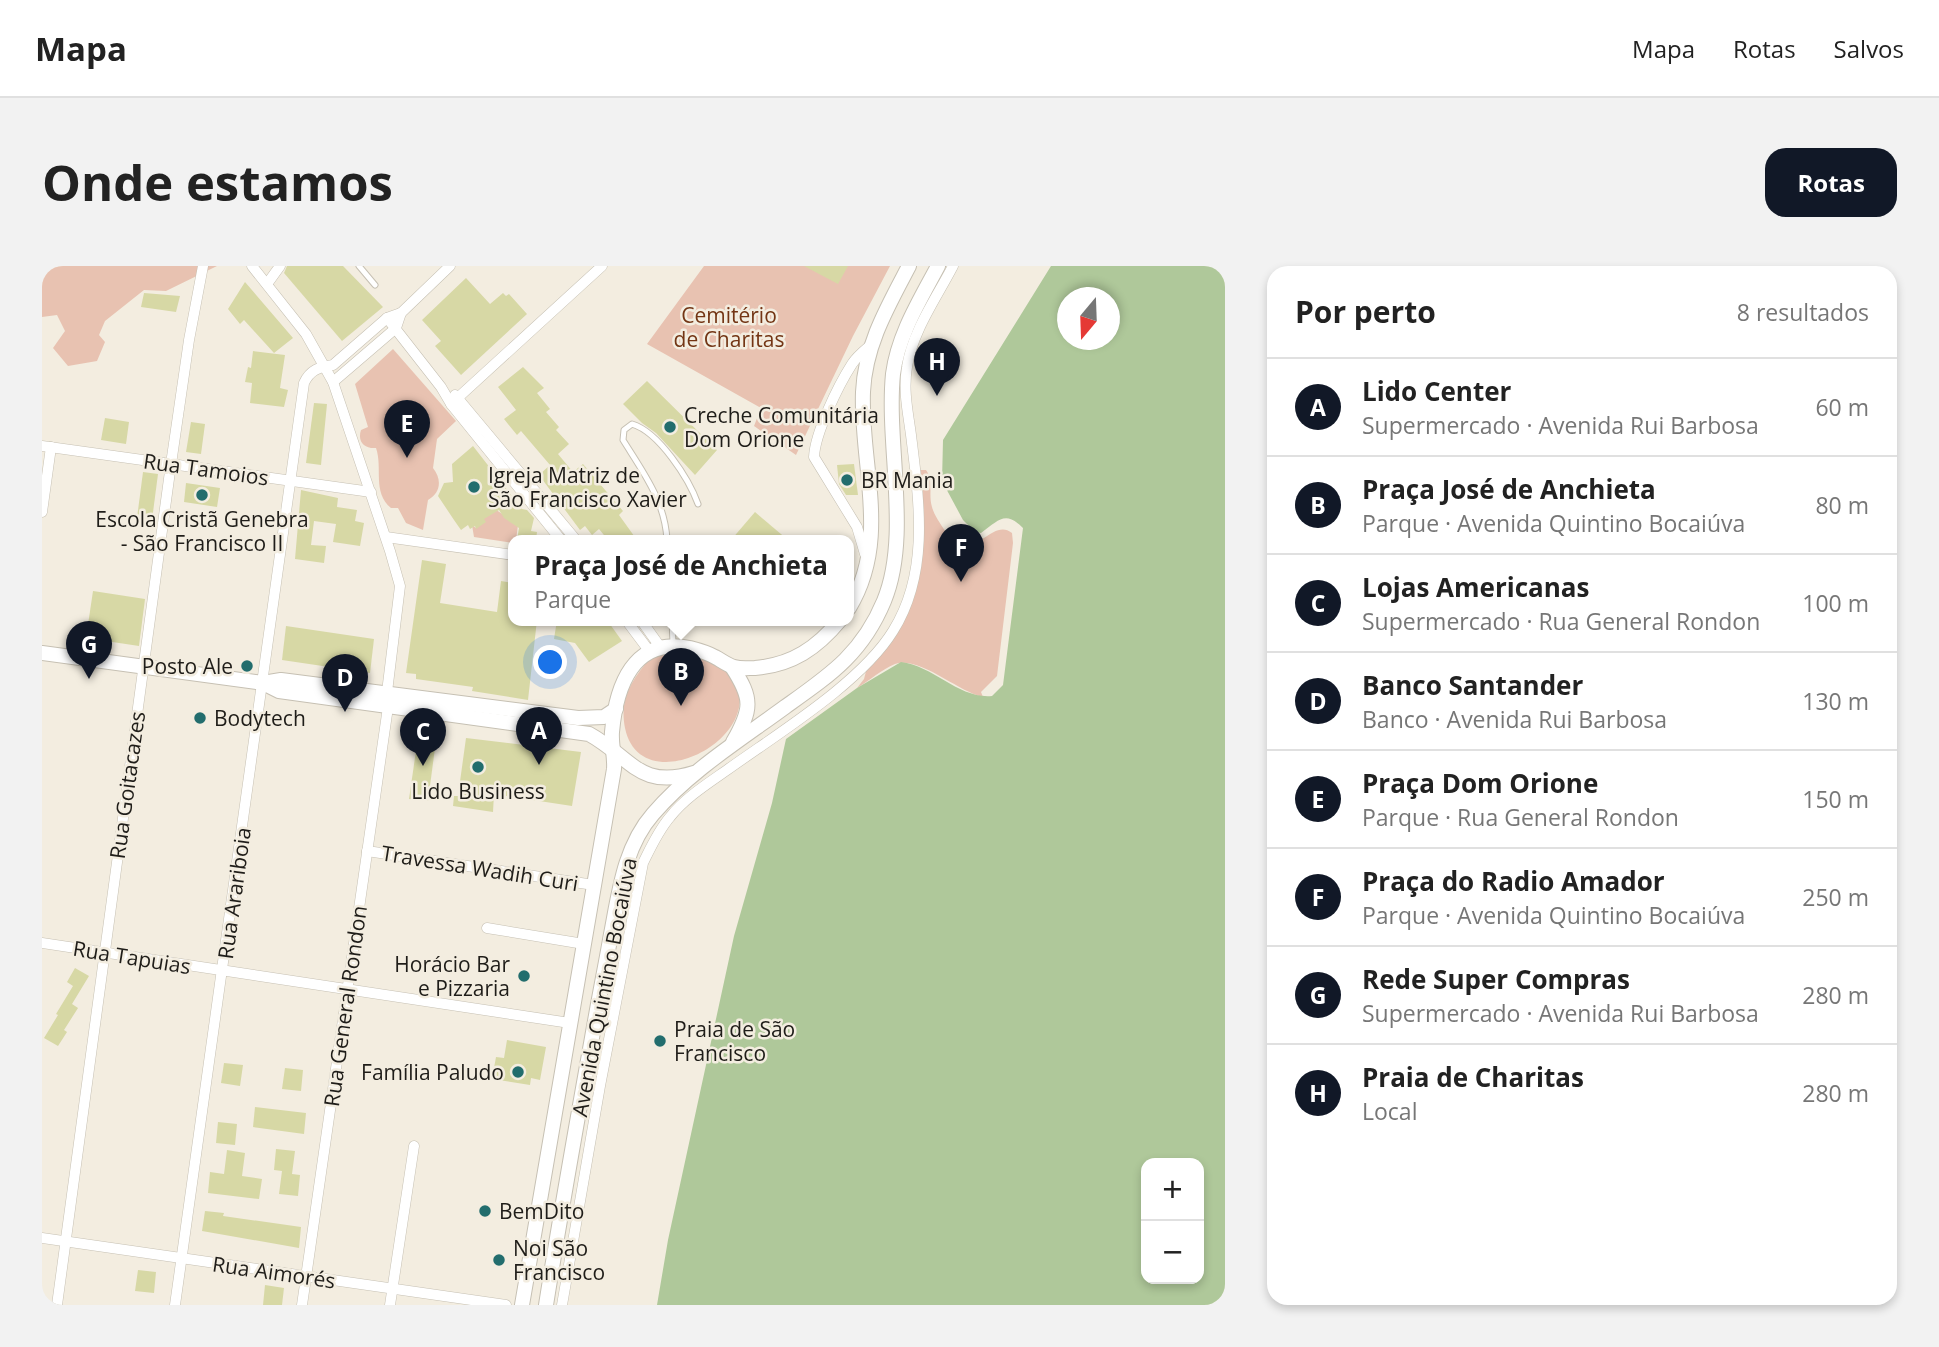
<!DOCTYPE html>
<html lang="pt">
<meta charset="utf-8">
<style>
body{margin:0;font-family:"Open Sans",sans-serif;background:#f2f2f2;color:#222}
.controls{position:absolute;right:21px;bottom:21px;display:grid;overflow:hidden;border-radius:14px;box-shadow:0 4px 10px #0003}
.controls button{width:63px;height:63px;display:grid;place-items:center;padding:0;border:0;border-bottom:2px solid #e0e0e0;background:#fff;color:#222;font:35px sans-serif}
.compass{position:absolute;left:1015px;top:21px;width:63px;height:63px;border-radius:50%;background:#fff;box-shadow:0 4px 10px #0003;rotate:199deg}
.you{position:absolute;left:509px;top:397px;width:24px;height:24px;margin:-18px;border:5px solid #fff;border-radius:50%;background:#1a73e8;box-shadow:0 0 0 10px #1a73e833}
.badge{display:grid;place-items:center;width:46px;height:46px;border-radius:50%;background:#111827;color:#fff;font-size:23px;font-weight:700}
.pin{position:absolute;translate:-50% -58px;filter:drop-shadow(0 2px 4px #0008)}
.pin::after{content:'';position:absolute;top:37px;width:24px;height:21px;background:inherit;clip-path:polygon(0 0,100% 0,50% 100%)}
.popup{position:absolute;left:466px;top:269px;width:346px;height:91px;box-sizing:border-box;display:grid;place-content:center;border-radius:14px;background:#fff;filter:drop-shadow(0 2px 5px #0005);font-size:23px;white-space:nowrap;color:#767676}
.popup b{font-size:26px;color:#222}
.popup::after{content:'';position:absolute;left:50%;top:100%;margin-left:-14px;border:14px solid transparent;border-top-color:#fff}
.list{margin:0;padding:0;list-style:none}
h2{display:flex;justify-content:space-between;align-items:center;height:91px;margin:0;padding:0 28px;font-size:30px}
h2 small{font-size:23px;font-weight:400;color:#767676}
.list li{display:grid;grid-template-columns:46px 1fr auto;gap:21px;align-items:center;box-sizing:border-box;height:98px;padding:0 28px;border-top:2px solid #e0e0e0}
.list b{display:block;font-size:26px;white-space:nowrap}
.list p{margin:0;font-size:23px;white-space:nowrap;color:#767676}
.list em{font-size:23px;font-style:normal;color:#767676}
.map{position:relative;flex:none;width:1183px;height:1039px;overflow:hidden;border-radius:21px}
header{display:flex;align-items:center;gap:42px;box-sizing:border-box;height:98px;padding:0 35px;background:#fff;border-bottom:2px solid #e0e0e0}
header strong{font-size:33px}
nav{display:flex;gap:38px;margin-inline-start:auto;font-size:24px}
.intro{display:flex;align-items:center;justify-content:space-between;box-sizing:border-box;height:168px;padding:0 42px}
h1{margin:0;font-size:49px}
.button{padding:18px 32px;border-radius:21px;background:#111827;color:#fff;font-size:24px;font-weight:700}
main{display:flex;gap:42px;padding:0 42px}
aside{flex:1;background:#fff;border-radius:21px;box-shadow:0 4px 10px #0003}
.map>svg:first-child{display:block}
.green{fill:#e8c2b1}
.water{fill:#afc89a;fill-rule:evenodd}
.building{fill:#d7d8a5}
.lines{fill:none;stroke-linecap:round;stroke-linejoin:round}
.lane-casing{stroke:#c6c0b3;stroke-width:7}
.street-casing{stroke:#c6c0b3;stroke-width:11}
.secondary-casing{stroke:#c6c0b3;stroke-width:16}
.lane{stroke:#fff;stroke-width:5}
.street{stroke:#fff;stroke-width:10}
.secondary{stroke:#fff;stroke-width:14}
.poi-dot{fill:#226d6d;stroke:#f3ede0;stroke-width:2.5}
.labels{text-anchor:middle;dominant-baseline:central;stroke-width:5;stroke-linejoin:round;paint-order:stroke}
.park-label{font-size:21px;fill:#733514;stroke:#f3ede0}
.poi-label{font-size:21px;fill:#1f1d19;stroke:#f3ede0;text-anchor:start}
.street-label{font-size:21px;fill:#1f1d19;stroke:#f3ede0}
</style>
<header>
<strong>Mapa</strong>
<nav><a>Mapa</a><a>Rotas</a><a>Salvos</a></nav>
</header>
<div class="intro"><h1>Onde estamos</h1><a class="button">Rotas</a></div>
<main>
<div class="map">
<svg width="1183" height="1039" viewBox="0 0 1183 1039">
<rect width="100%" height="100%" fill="#f3ede0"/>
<g class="green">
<polygon points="0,0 175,0 124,25 102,24 63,55 57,69 63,76 55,95 26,100 11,82 23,65 15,49 0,51"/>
<polygon points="662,0 848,0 811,70 754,189 712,160 719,142 605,78"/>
<path d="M351 83 414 155 395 173 391 202C400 213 399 227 386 234L381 264 364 257 356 242H349C330 226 341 202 334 182 323 183 315 176 319 164L326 161 313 118Z"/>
<path d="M873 204H884C892 215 886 228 890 241 892 249 898 257 903 265 906 270 906 274 912 278 935 291 951 252 970 267L971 277 955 410 939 426 941 431C916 426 878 390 853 398 840 403 827 415 815 422L822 413 827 394 851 366 874 305Z"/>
<polygon points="453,243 476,259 474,274 471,274 471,277 432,271 430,259 434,262 441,252"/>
<path d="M647 384C657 389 683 399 689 407 733 470 599 539 583 462 577 432 590 414 609 391Z"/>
</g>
<path class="water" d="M1009 0H1183V1039H615L626 974 692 670 730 537 744 473 815 422 859 396C892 400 917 433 950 430L961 419 981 262C963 244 957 254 939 267L933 266 921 254 900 215 901 174ZM1026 32H1068V74H1026ZM1104 897H1157V1013H1104Z"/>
<g class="building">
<polygon points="245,0 301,0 341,41 300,75 242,7"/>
<polygon points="762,0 806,0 796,18"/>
<polygon points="424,12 448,38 461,27 464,30 467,28 485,48 419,109 393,80 399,75 380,54"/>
<polygon points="203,16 251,72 232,87 202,54 198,58 186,43"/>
<polygon points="102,27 138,30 134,46 99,41"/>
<polygon points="211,85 243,89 238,122 246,124 242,141 208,137 210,117 203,116 206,101 209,102"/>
<polygon points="481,101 502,122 495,127 508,143 504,146 517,161 514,164 527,178 516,188 531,206 541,198 581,245 577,249 595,274 566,274 557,263 550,269 543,260 538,264 497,209 508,199 479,165 475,169 462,153 474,144 456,121"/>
<polygon points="605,115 675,184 653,209 614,167 600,157 581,138"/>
<polygon points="272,137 285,138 279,199 264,197"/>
<polygon points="63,152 87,156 84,178 59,174"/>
<polygon points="149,156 163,158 159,188 144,186"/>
<polygon points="431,180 480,243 485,244 492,252 489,265 495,266 494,274 475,274 477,262 462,252 457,244 442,253 444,256 434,263 433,260 428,263 426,259 419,264 412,254 396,230 402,217 411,216 410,198"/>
<polygon points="812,198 816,229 804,229 797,218 795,199"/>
<polygon points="101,206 116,208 110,254 95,252"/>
<polygon points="144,217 178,222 175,241 142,236"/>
<polygon points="259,224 296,232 295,241 315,244 313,255 322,257 318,280 291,276 294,258 272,255 269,279 284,280 282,297 253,293"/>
<polygon points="713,246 746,274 689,274"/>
<polygon points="380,294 404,298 398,337 455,346 459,315 471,317 471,354 495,354 486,434 430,425 431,421 374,413 374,408 364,407"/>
<polygon points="51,325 103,333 97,380 44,372"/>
<polygon points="515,354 539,354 543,359 551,354 565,354 580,375 547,396 533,377 512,373"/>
<polygon points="244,360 332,373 328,407 240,394"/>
<polygon points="377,464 395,467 386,535 367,533"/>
<polygon points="424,472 539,486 530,540 452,528 451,546 411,540 412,530 416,530"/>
<polygon points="33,702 47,710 30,738 36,742 22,764 25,766 16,780 2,772 16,749 14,748 31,720 25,716"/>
<polygon points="465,774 504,781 498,814 489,812 488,819 450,813 454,791 462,792"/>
<polygon points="182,797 201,799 198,820 179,817"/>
<polygon points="243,802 261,804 259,825 240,823"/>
<polygon points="213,841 264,847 262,868 211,861"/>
<polygon points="176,856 195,858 193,879 174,877"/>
<polygon points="234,883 253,885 250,908 258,909 256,930 237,928 240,905 232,904"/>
<polygon points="185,884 203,887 200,910 220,913 217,933 166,927 168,906 182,908"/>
<polygon points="163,945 182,947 181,950 259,961 257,982 160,965"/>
<polygon points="96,1004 114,1006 112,1027 93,1025"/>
<polygon points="223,1019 242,1022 240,1039 221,1039"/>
</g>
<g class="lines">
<g class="lane-casing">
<g id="lane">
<polyline points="317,0 333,19"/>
<path d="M625 274C623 235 601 206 581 174L582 164 590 158C617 166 647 213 656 238"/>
<polyline points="630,354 631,377"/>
</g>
</g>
<g class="street-casing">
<g id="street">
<polyline points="210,0 264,68 291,116 348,285 358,320 345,426"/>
<polyline points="225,18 238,0"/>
<polyline points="345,52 399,121 409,138 519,274"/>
<polyline points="291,116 354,62 359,47 408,0"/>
<polyline points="413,129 534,274"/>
<polyline points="409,138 560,0"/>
<polyline points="0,180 329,226"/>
<polyline points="0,246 9,181"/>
<polyline points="344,271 471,289"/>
<path d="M823 288 815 261 772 191C773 167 796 120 810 98 815 90 823 84 830 78"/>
<polyline points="584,354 608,386"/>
<polyline points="599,354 619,382"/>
<polyline points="325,585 552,619"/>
<polyline points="445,662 542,678"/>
<polyline points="0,677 528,757"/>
<polyline points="0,972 464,1039"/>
<polyline points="15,1039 129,198 147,74 161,0"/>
<path d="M133 1039 262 117C268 104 277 101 291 99L345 52 359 47"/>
<polyline points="260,1039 346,441"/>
<polyline points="348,1039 372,880"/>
<path d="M520 1039 558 820 601 597C609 581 616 565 628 551 643 532 665 518 685 504 735 468 819 417 851 365 888 306 877 235 869 169 866 146 861 125 865 101 870 66 895 31 911 0"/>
</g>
</g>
<g class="secondary-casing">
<g id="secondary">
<path d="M807 342C849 273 818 199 821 126 823 79 846 40 867 0"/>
<polyline points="0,387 221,417 239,414 536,452 562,451 574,443"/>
<path d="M690 401C711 433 710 443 691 476"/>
<path d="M221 417 237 425 547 468C589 491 597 524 652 507"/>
<path d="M480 1039 572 503C573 491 569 478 570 466 574 421 591 370 648 382 656 384 666 387 673 391 679 394 685 399 692 401 699 403 706 402 713 402 750 399 775 382 798 354"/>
<path d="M504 1039C519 944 536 850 553 755 558 726 564 697 569 668 577 627 582 581 611 548 648 505 698 474 743 441 788 409 820 388 842 335 869 270 844 179 851 108 856 69 878 34 896 0"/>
</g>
</g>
<use href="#lane" class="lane"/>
<use href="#street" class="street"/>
<use href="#secondary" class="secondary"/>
</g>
<g class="poi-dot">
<circle cx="628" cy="161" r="7"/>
<circle cx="805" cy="214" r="7"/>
<circle cx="432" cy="221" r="7"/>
<circle cx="160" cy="229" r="7"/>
<circle cx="205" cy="400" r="7"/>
<circle cx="158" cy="452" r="7"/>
<circle cx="436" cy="501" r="7"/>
<circle cx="482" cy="710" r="7"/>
<circle cx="618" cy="775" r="7"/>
<circle cx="476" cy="806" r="7"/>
<circle cx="443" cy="945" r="7"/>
<circle cx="457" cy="994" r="7"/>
</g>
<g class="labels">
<g class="park-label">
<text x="687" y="49">Cemitério<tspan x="687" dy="24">de Charitas</tspan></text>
</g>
<g class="poi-label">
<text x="642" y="149">Creche Comunitária<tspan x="642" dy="24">Dom Orione</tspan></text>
<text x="446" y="209">Igreja Matriz de<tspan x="446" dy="24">São Francisco Xavier</tspan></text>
<text x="819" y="214">BR Mania</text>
<text x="160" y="253" text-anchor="middle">Escola Cristã Genebra<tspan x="160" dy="24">- São Francisco II</tspan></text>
<text x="191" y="400" text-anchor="end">Posto Ale</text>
<text x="172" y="452">Bodytech</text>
<text x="436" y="525" text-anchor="middle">Lido Business</text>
<text x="468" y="698" text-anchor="end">Horácio Bar<tspan x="468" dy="24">e Pizzaria</tspan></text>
<text x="632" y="763">Praia de São<tspan x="632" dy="24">Francisco</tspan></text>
<text x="462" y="806" text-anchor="end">Família Paludo</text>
<text x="457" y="945">BemDito</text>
<text x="471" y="982">Noi São<tspan x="471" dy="24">Francisco</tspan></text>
</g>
<g class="street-label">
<text transform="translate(164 203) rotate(8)">Rua Tamoios</text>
<text transform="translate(85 519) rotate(-82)">Rua Goitacazes</text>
<text transform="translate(438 602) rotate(9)">Travessa Wadih Curi</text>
<text transform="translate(192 627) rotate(-82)">Rua Arariboia</text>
<text transform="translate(90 691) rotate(9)">Rua Tapuias</text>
<text transform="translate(562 721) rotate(-79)">Avenida Quintino Bocaiúva</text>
<text transform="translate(303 740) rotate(-82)">Rua General Rondon</text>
<text transform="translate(232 1006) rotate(8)">Rua Aimorés</text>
</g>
</g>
</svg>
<div class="controls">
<button>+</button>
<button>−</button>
</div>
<svg class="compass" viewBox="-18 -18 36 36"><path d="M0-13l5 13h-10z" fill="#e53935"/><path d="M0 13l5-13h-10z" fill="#767676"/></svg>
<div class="you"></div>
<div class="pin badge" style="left:497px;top:499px">A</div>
<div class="pin badge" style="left:639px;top:440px">B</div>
<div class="popup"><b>Praça José de Anchieta</b>Parque</div>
<div class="pin badge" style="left:381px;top:500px">C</div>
<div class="pin badge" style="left:303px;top:446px">D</div>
<div class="pin badge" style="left:365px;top:192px">E</div>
<div class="pin badge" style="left:919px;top:316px">F</div>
<div class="pin badge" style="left:47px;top:413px">G</div>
<div class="pin badge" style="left:895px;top:130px">H</div>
</div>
<aside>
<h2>Por perto<small>8 resultados</small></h2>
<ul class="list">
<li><span class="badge">A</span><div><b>Lido Center</b><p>Supermercado · Avenida Rui Barbosa</p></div><em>60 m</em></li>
<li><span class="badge">B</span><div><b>Praça José de Anchieta</b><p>Parque · Avenida Quintino Bocaiúva</p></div><em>80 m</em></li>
<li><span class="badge">C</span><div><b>Lojas Americanas</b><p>Supermercado · Rua General Rondon</p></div><em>100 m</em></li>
<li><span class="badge">D</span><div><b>Banco Santander</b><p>Banco · Avenida Rui Barbosa</p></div><em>130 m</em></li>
<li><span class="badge">E</span><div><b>Praça Dom Orione</b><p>Parque · Rua General Rondon</p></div><em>150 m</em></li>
<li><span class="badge">F</span><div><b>Praça do Radio Amador</b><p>Parque · Avenida Quintino Bocaiúva</p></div><em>250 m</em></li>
<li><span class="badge">G</span><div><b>Rede Super Compras</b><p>Supermercado · Avenida Rui Barbosa</p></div><em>280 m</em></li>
<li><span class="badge">H</span><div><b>Praia de Charitas</b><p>Local</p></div><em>280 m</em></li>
</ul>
</aside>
</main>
